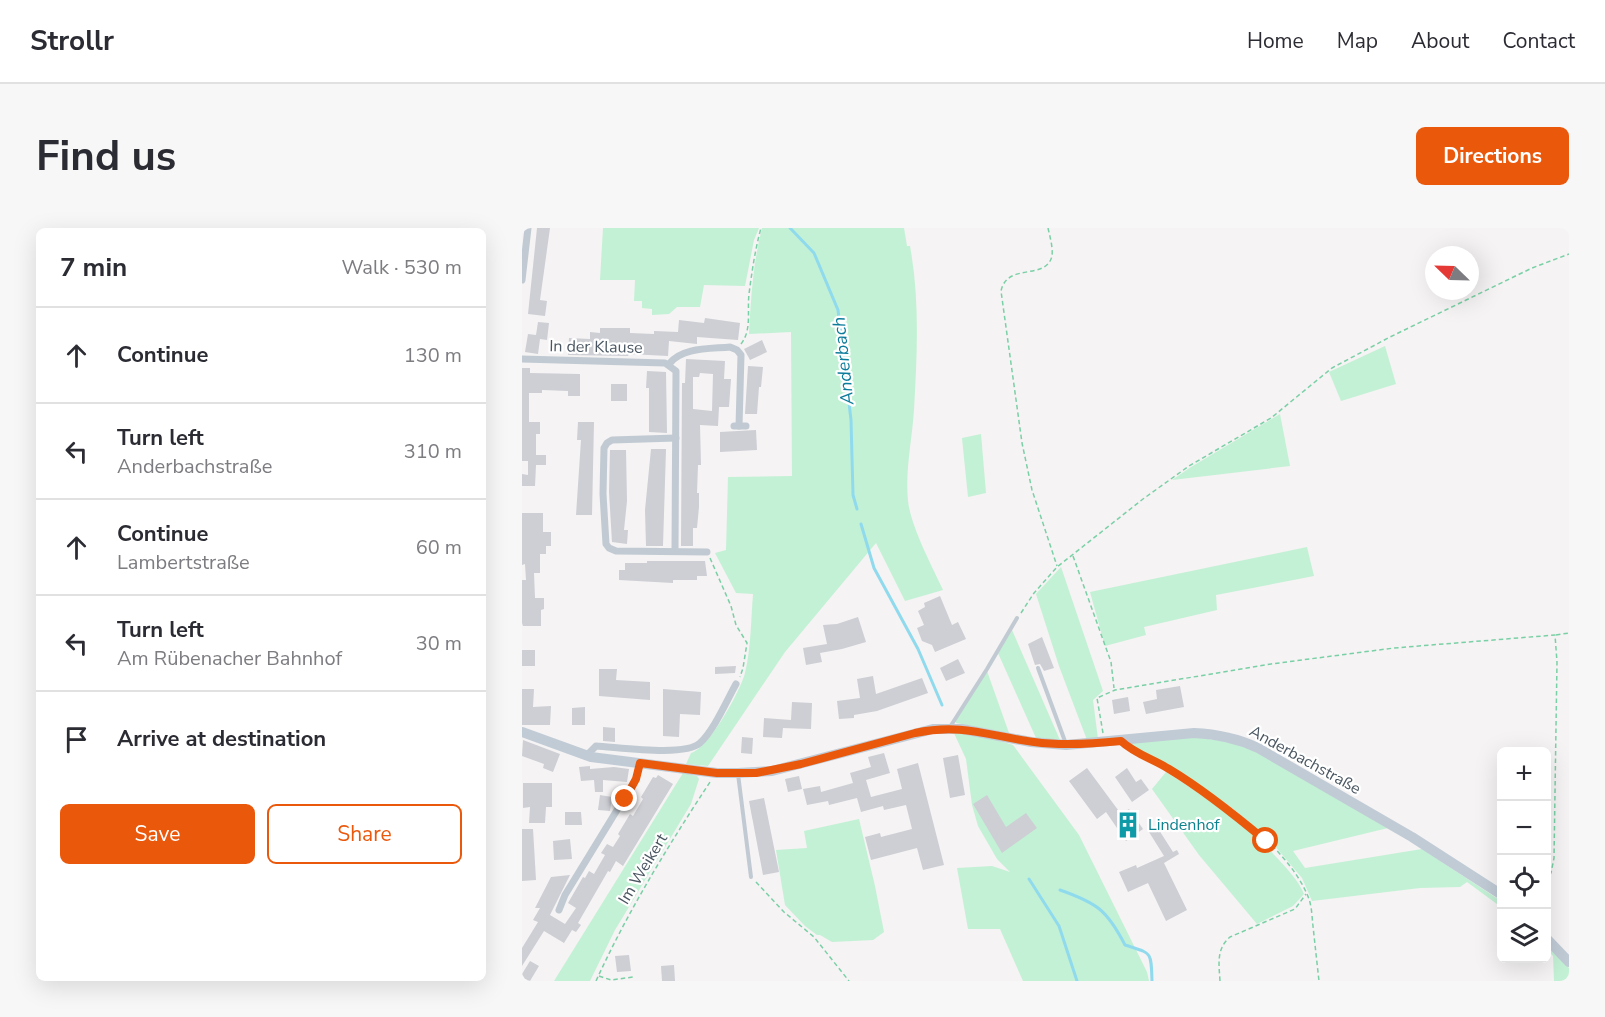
<!DOCTYPE html>
<meta charset="utf-8">
<style>
body{margin:0;font-family:"Nunito Sans",sans-serif;background:#f7f7f7;color:#2b2b33}
.controls{position:absolute;right:18px;bottom:18px;display:grid;overflow:hidden;border-radius:9px;box-shadow:0 6px 24px #0002}
.controls button{width:54px;height:54px;display:grid;place-items:center;padding:0;border:0;border-bottom:2px solid #e1e1e2;background:#fff;color:#2b2b33;font:30px sans-serif}
.compass{position:absolute;left:903px;top:18px;width:54px;height:54px;border-radius:50%;background:#fff;box-shadow:0 6px 24px #0002;rotate:293deg}
.stop{position:absolute;width:18px;height:18px;margin:-14px;border:4px solid #ea580c;border-radius:50%;background:#fff}
.stop.end{background:#ea580c;border-color:#fff;box-shadow:0 2px 6px #0008}
.list{margin:0;padding:0;list-style:none}
h2{display:flex;justify-content:space-between;align-items:center;height:78px;margin:0;padding:0 24px;font-size:26px}
h2 small{font-size:20px;font-weight:400;color:#7c7c81}
.list li{display:grid;grid-template-columns:39px 1fr auto;gap:18px;align-items:center;box-sizing:border-box;height:96px;padding:0 24px;border-top:2px solid #e1e1e2}
.list b{display:block;font-size:22px;white-space:nowrap}
.list p{margin:0;font-size:20px;white-space:nowrap;color:#7c7c81}
.list em{font-size:20px;font-style:normal;color:#7c7c81}
.actions{display:flex;gap:12px;padding:18px 24px}
.actions a{flex:1;padding:14px 0;border:2px solid #ea580c;border-radius:9px;text-align:center;font-size:21px;color:#ea580c}
.actions .main{background:#ea580c;color:#fff}
.icon{flex:none;width:33px;height:33px;fill:none;stroke:currentColor;stroke-width:2;stroke-linecap:round;stroke-linejoin:round}
.map{position:relative;flex:none;width:1047px;height:753px;overflow:hidden;border-radius:9px}
header{display:flex;align-items:center;gap:36px;box-sizing:border-box;height:84px;padding:0 30px;background:#fff;border-bottom:2px solid #e1e1e2}
header strong{font-size:28px}
nav{display:flex;gap:33px;margin-inline-start:auto;font-size:21px}
.intro{display:flex;align-items:center;justify-content:space-between;box-sizing:border-box;height:144px;padding:0 36px}
h1{margin:0;font-size:42px}
.button{padding:15px 27px;border-radius:9px;background:#ea580c;color:#fff;font-size:21px;font-weight:700}
main{display:flex;gap:36px;padding:0 36px}
aside{flex:1;background:#fff;border-radius:9px;box-shadow:0 6px 24px #0002}
.map>svg:first-child{display:block}
.green{fill:#c3f1d5}
.lines{fill:none;stroke-linecap:round;stroke-linejoin:round}
.stream{stroke:#90daee;stroke-width:3}
.building{fill:#cdcfd5;fill-rule:evenodd}
.path{stroke:#7ad0a6;stroke-width:1.5;stroke-dasharray:4.5 3;stroke-linecap:butt}
.service{stroke:#c1cad2;stroke-width:4}
.minor{stroke:#c1cad2;stroke-width:7}
.secondary{stroke:#c1cbd6;stroke-width:10}
.route{stroke:#ea580c;stroke-width:8}
.labels{text-anchor:middle;dominant-baseline:central;stroke-width:4.5;stroke-linejoin:round;paint-order:stroke}
.street-label{font-size:16px;fill:#4a5661;stroke:#fff}
.culture-label{font-size:16px;fill:#0d838f;stroke:#fff;text-anchor:start}
.water-label{font-size:18px;font-style:italic;fill:#0c7c9b;stroke:#fff}
</style>
<header>
<strong>Strollr</strong>
<nav><a>Home</a><a>Map</a><a>About</a><a>Contact</a></nav>
</header>
<div class="intro"><h1>Find us</h1><a class="button">Directions</a></div>
<main>
<aside>
<h2>7 min<small>Walk · 530 m</small></h2>
<ul class="list">
<li><svg class="icon" aria-label="ahead" viewBox="0 0 24 24"><path d="M12 20V5M6 11l6-6 6 6"/></svg><div><b>Continue</b></div><em>130 m</em></li>
<li><svg class="icon" aria-label="left" viewBox="0 0 24 24"><path d="M17 20v-9H6M10 6l-5 5 5 5"/></svg><div><b>Turn left</b><p>Anderbachstraße</p></div><em>310 m</em></li>
<li><svg class="icon" aria-label="ahead" viewBox="0 0 24 24"><path d="M12 20V5M6 11l6-6 6 6"/></svg><div><b>Continue</b><p>Lambertstraße</p></div><em>60 m</em></li>
<li><svg class="icon" aria-label="left" viewBox="0 0 24 24"><path d="M17 20v-9H6M10 6l-5 5 5 5"/></svg><div><b>Turn left</b><p>Am Rübenacher Bahnhof</p></div><em>30 m</em></li>
<li><svg class="icon" aria-label="arrive" viewBox="0 0 24 24"><path d="M6 21V4h12l-3 4 3 4H6"/></svg><div><b>Arrive at destination</b></div></li>
</ul>
<div class="actions"><a class="main">Save</a><a>Share</a></div>
</aside>
<div class="map">
<svg width="1047" height="753" viewBox="0 0 1047 753">
<rect width="100%" height="100%" fill="#f5f3f3"/>
<g class="green">
<polygon points="81,0 237,0 232,12 223,58 182,57 178,79 155,79 147,86 130,87 130,81 120,80 120,73 112,73 113,52 78,52"/>
<path d="M240 0H382L385 18H388C398 72 395 128 392 182 390 212 383 243 386 273 389 299 410 338 421 362L383 373 354 315 263 424 186 538 164 536 169 525C187 520 218 464 223 445 229 420 229 391 231 366L214 365 193 325 204 322 206 249 270 248 269 104 227 106C229 70 231 35 240 0Z"/>
<polygon points="863,118 874,156 819,173 807,144"/>
<polygon points="758,186 768,238 650,252 669,239"/>
<polygon points="459,206 464,265 446,269 440,210"/>
<polygon points="785,319 792,348 694,367 695,382 622,399 624,407 583,418 568,364"/>
<polygon points="539,339 581,463 571,472 576,511 565,512 537,438 514,366"/>
<polygon points="490,402 538,512 514,510 476,425"/>
<polygon points="465,443 487,505 434,495 433,491"/>
<polygon points="431,503 452,505 491,517 557,607 625,744 627,753 501,753 478,701 446,701 435,640 470,638 488,644 475,631 456,598 450,577 444,531"/>
<polygon points="672,509 715,515 738,526 866,600 771,623 783,640 900,621 979,673 979,679 945,654 938,659 898,660 790,673 780,650 747,611 710,580 651,540 608,520 607,517 609,515"/>
<path d="M644 544C685 570 724 596 757 632 767 643 776 652 782 666L771 678 735 696 677 627 630 561Z"/>
<polygon points="161,545 175,548 177,551 169,576 93,702 68,753 32,753"/>
<polygon points="337,591 353,658 362,704 351,712 310,714 298,707 295,707 283,698 263,677 254,622 285,620 282,603"/>
<polygon points="1024,716 1047,740 1047,753 1032,753 1031,728 1025,721"/>
</g>
<g class="lines">
<g class="stream">
<polyline points="268,0 292,25 316,82 329,192 331,267 335,281"/>
<polyline points="339,296 352,340 396,421 420,477"/>
<polyline points="507,651 537,698 555,753"/>
<path d="M538 662C575 675 585 682 603 717 630 726 629 722 630 753"/>
</g>
</g>
<g class="building">
<polygon points="15,0 28,0 18,72 25,73 23,88 6,86"/>
<polygon points="183,90 218,95 216,112 175,109 175,116 147,113 146,128 107,126 106,128 46,127 47,110 68,111 68,104 78,105 78,100 108,100 108,105 132,106 132,103 156,104 157,92 182,95"/>
<polygon points="16,94 27,95 25,112 18,111 16,126 3,124 6,106 14,107"/>
<polygon points="240,112 245,124 228,132 222,121"/>
<path d="M164 131 203 133 202 151H209L207 179H197L196 198 178 197 179 237H176L175 265H177V279L175 300H171V318H159L160 155H163ZM178 145 191 146 190 183 171 181V149H177Z"/>
<polygon points="226,138 241,139 239,159 237,159 235,186 223,186"/>
<polygon points="0,140 8,140 8,145 58,146 58,168 46,168 46,163 20,162 20,165 7,165 7,194 18,194 18,206 14,206 14,227 24,227 24,237 14,237 13,258 0,258 0,246 6,247 6,233 0,233"/>
<polygon points="125,143 144,144 145,205 127,204 127,160 124,160"/>
<rect x="89" y="156" width="16" height="17"/>
<polygon points="56,194 72,194 70,287 54,287 59,212 55,212"/>
<polygon points="234,202 235,222 198,224 198,204"/>
<polygon points="129,221 144,221 141,318 124,318 123,282"/>
<polygon points="88,222 104,222 105,273 102,302 106,302 105,316 90,314 87,264"/>
<polygon points="0,285 21,285 21,304 29,304 29,318 24,318 24,326 18,326 18,345 12,345 13,370 22,370 22,381 19,382 19,398 1,398 0,395 0,352 4,352 3,336 0,337"/>
<polygon points="125,333 183,333 185,348 175,348 175,352 151,352 151,355 97,352 97,342 103,342 103,335 125,335"/>
<polygon points="418,368 430,397 436,394 444,411 413,424 410,417 400,413 395,400 402,397 396,383 403,379 402,375"/>
<polygon points="336,389 344,414 320,421 298,425 300,434 284,437 281,420 305,416 301,397 315,396"/>
<polygon points="520,409 532,440 522,443 518,436 513,437 506,416"/>
<rect x="0" y="422" width="13" height="16"/>
<polygon points="436,431 443,445 424,453 418,440"/>
<polygon points="214,438 213,445 193,446 193,439"/>
<polygon points="77,441 95,441 94,452 128,454 128,472 77,468"/>
<polygon points="351,448 354,466 400,450 406,465 355,483 332,487 332,490 317,491 315,473 338,470 335,451"/>
<polygon points="658,458 662,479 624,486 621,474 635,471 634,462"/>
<polygon points="0,461 12,461 11,479 29,478 28,497 0,497"/>
<polygon points="141,461 179,464 178,487 158,486 157,509 141,508"/>
<polygon points="606,469 608,483 592,486 590,472"/>
<polygon points="270,474 290,475 289,501 261,500 260,510 241,509 242,490 269,492"/>
<polygon points="63,479 63,497 50,497 50,480"/>
<polygon points="81,499 93,500 93,514 81,513"/>
<polygon points="220,509 231,510 230,526 219,525"/>
<polygon points="1,512 38,526 31,544 21,540 22,536 0,528"/>
<polygon points="362,525 368,545 344,552 349,569 380,561 375,541 396,535 422,637 401,642 395,620 349,632 343,609 358,605 359,609 390,601 384,577 362,582 361,578 339,584 335,570 307,577 306,573 285,577 281,561 298,558 299,564 331,555 328,545 349,539 346,529"/>
<polygon points="436,527 443,567 428,570 421,530"/>
<polygon points="68,538 68,541 92,539 107,541 105,554 81,552 81,564 73,564 72,552 59,553 57,539"/>
<polygon points="565,540 599,586 607,581 621,601 604,613 584,584 575,591 547,553"/>
<polygon points="605,540 614,554 619,551 627,562 610,574 593,549"/>
<polygon points="136,547 151,556 101,638 94,633 88,644 86,643 56,695 59,697 54,704 50,702 42,715 22,703 0,738 0,720 16,694 11,692 18,680 13,680 29,649 48,647 28,687 43,696 54,680 46,675 61,649 63,650 67,643 72,646 83,627 79,625 85,616 91,619 98,608 96,606 108,586 111,588 121,571 119,569 131,549 134,550"/>
<polygon points="277,548 280,561 266,564 263,551"/>
<polygon points="1,555 30,555 30,579 24,579 23,595 7,595 8,579 1,580"/>
<polygon points="78,567 90,569 88,583 76,582"/>
<polygon points="465,567 484,599 504,585 515,600 480,625 451,576"/>
<polygon points="242,570 257,644 241,647 227,573"/>
<polygon points="43,584 59,584 60,597 43,597"/>
<polygon points="635,599 651,624 655,622 657,626 642,635 665,682 644,693 626,655 606,664 597,644 614,637 615,640 642,628 627,604"/>
<polygon points="0,601 11,601 14,652 0,653"/>
<polygon points="48,611 50,631 32,632 31,613"/>
<polygon points="107,727 109,743 95,744 93,728"/>
<polygon points="8,733 17,738 8,753 0,753 0,746"/>
<polygon points="152,737 153,753 140,753 139,738"/>
</g>
<g class="lines">
<g class="path">
<path d="M526 0C528 9 531 19 530 28 524 53 485 34 479 63L500 215 510 262 535 338"/>
<path d="M219 116C230 102 225 83 227 66 230 43 233 22 239 0"/>
<polyline points="551,328 589,434 592,460"/>
<polyline points="188,330 209,378 214,397 225,415 221,440 218,449"/>
<polyline points="499,385 512,365 535,339 621,271 667,238 749,190 810,140 868,109 1010,40 1047,26"/>
<polyline points="1034,407 1047,405"/>
<polyline points="581,505 575,470 593,462 749,436 872,420 1033,407 1035,434 1032,630 1029,645 1024,649"/>
<path d="M608 521C666 550 764 609 787 671 790 680 790 690 791 698 793 717 795 735 797 753"/>
<polyline points="234,654 262,684 292,709 327,753"/>
<polyline points="77,748 89,752 111,749"/>
<path d="M74 753C106 683 146 618 188 554"/>
<path d="M698 753C697 736 694 721 708 709L773 681 784 666"/>
</g>
<g class="service">
<polyline points="516,440 544,516"/>
<polyline points="428,499 465,441 495,390"/>
<polyline points="216,546 229,649"/>
</g>
<g class="minor">
<polyline points="0,52 6,0"/>
<polyline points="0,131 143,135 154,143 153,323"/>
<path d="M147 136C160 119 188 121 208 119L215 122 219 127 217 198"/>
<polyline points="212,198 224,198"/>
<polyline points="154,210 90,212 85,215 82,220 81,266 84,316 87,320 94,323 185,324"/>
<path d="M64 528 74 518C96 519 163 529 178 515 192 502 204 474 214 456"/>
<polyline points="37,682 43,667 114,551 118,535"/>
</g>
<g class="secondary">
<path d="M0 504 69 529 195 545H216L250 543 411 501H440L509 514 544 517 672 505C696 506 715 510 736 520L890 609 980 667"/>
<polyline points="1024,710 1047,734"/>
</g>
</g>
<g class="lines">
<path class="route" d="M103 571 114 551 118 535 195 545H234L279 536 393 505C440 495 467 508 512 514 541 518 570 516 599 513 613 526 631 531 647 541 682 562 713 587 744 613"/>
</g>
<defs>
<g id="building-bare" transform="scale(2.07)"><path d="M-4-6H4V6H1V3H-1V6H-4ZM-2.5-4.3h1.7v1.8h-1.7ZM.8-4.3h1.7v1.8H.8ZM-2.5-1h1.7V.8h-1.7ZM.8-1h1.7V.8H.8Z" fill="#0f9aa8" stroke="#fff" stroke-width="2.5" paint-order="stroke"/></g>
</defs>
<g fill-rule="evenodd">
<use href="#building-bare" x="606" y="597"/>
</g>
<g class="labels">
<g class="street-label">
<text transform="translate(74 119) rotate(1)">In der Klause</text>
<text transform="translate(783 532) rotate(29)">Anderbachstraße</text>
<text transform="translate(121 641) rotate(-59)">Im Weikert</text>
</g>
<g class="culture-label">
<text x="626" y="597">Lindenhof</text>
</g>
<g class="water-label">
<text transform="translate(321 133) rotate(-96)">Anderbach</text>
</g>
</g>
</svg>
<div class="controls">
<button>+</button>
<button>−</button>
<button><svg class="icon" aria-label="locate" viewBox="0 0 24 24"><circle cx="12" cy="12" r="6"/><path d="M12 2v4M12 18v4M2 12h4M18 12h4"/></svg></button>
<button><svg class="icon" aria-label="layers" viewBox="0 0 24 24"><path d="M12 4l9 5-9 5-9-5zM3 14l9 5 9-5"/></svg></button>
</div>
<svg class="compass" viewBox="-18 -18 36 36"><path d="M0-13l5 13h-10z" fill="#e53935"/><path d="M0 13l5-13h-10z" fill="#7c7c81"/></svg>
<div class="stop" style="left:744px;top:613px"></div>
<div class="stop end" style="left:103px;top:571px"></div>
</div>
</main>
